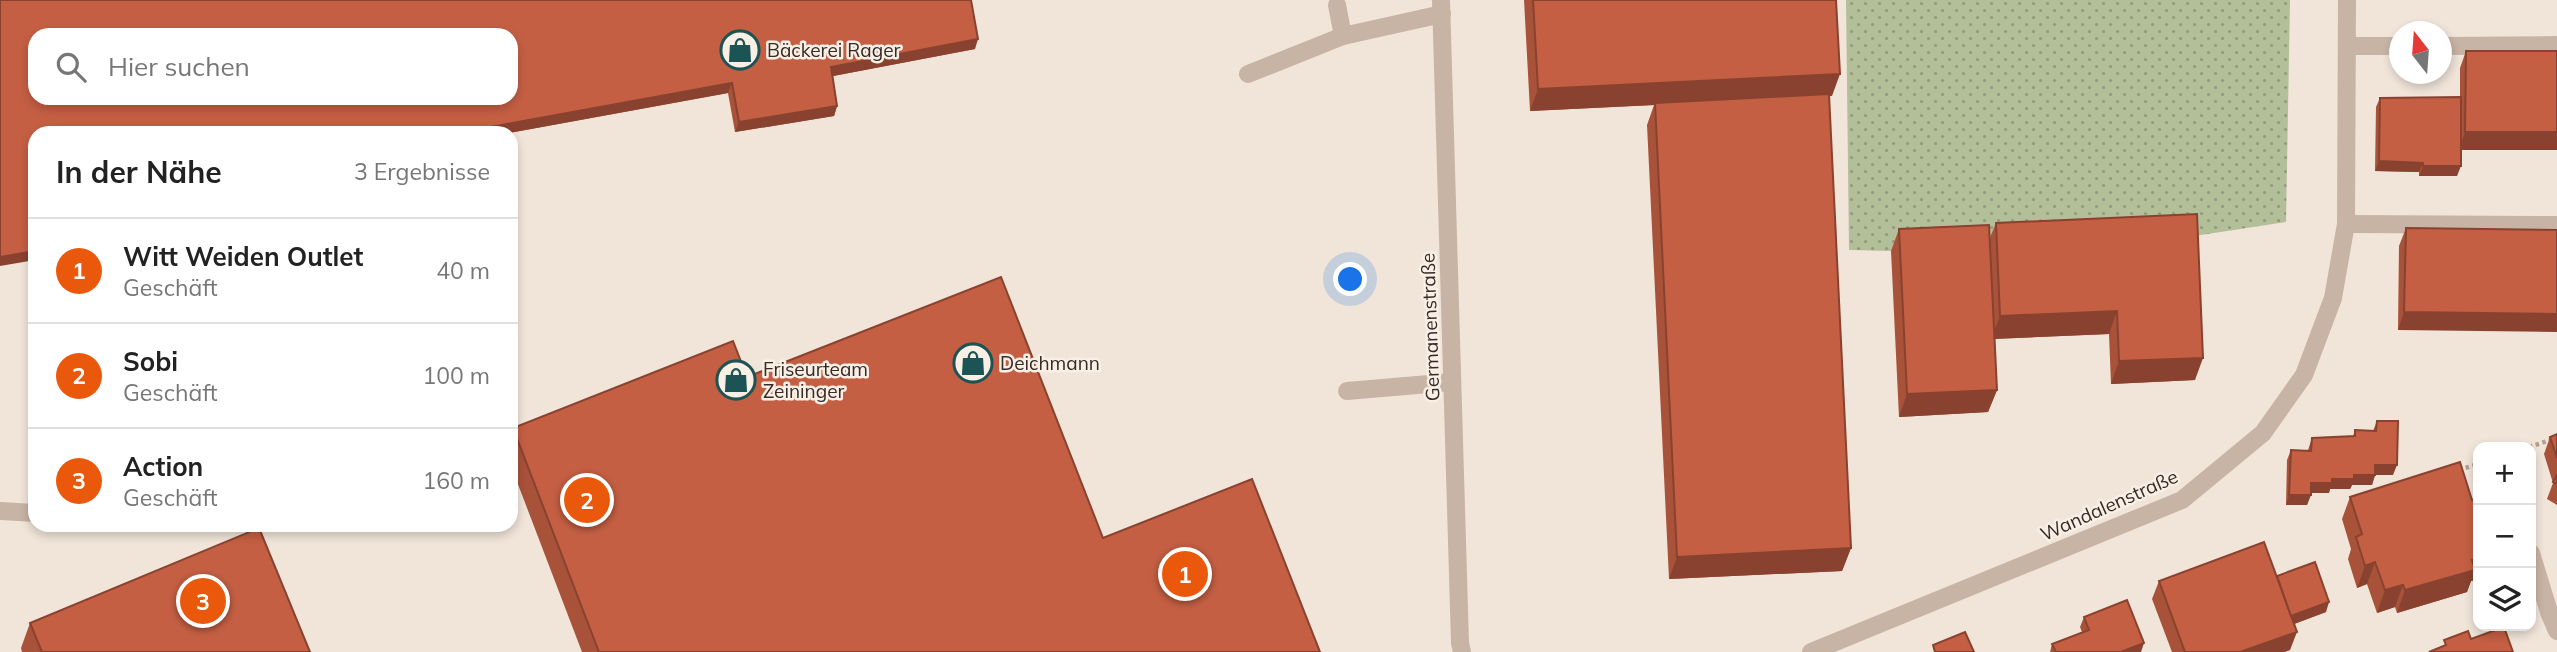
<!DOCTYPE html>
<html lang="de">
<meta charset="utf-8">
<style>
body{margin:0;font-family:Mulish,sans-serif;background:#f2f2f2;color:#222}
.controls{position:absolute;right:21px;bottom:21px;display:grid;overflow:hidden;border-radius:14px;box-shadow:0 4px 10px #0003}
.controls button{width:63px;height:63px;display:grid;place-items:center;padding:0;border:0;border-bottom:2px solid #e0e0e0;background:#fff;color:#222;font:35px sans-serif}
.compass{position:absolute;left:2389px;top:21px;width:63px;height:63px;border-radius:50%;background:#fff;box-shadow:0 4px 10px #0003;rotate:343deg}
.you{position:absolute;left:1351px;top:280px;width:24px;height:24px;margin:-18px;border:5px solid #fff;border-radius:50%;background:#1a73e8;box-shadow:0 0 0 10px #1a73e833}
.badge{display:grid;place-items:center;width:46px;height:46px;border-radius:50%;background:#ea580c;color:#fff;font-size:23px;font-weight:700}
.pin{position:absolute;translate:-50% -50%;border:4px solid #fff;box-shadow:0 2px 7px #0006}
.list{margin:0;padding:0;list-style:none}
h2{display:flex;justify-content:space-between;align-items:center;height:91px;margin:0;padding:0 28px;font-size:30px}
h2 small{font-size:23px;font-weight:400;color:#767676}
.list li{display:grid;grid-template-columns:46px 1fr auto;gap:21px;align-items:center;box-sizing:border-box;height:105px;padding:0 28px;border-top:2px solid #e0e0e0}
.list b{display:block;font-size:26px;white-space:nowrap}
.list p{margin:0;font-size:23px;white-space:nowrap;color:#767676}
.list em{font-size:23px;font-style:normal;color:#767676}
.icon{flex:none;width:38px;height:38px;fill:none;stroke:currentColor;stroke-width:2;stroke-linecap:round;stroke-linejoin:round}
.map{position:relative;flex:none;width:2557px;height:652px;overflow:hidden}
.search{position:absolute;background:#fff;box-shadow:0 4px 10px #0003;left:28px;top:28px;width:490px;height:77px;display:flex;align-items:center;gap:18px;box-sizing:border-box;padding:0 24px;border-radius:21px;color:#767676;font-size:26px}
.panel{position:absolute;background:#fff;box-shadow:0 4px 10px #0003;left:28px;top:126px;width:490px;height:406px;border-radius:21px}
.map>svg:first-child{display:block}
.grass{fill:url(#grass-dots)}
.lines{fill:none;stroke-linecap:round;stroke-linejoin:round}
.path{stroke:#b49e8f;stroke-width:4.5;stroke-dasharray:3.5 3.5;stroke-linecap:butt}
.minor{stroke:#c8b4a5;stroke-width:18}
.wall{fill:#a9523a}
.shaded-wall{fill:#89422f}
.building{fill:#c45f43;stroke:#89422f;stroke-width:2;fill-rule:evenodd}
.labels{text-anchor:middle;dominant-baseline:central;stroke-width:5;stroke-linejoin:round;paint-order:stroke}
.poi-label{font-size:19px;fill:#342a26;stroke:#f9efe5;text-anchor:start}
.street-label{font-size:19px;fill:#342a26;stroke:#f9efe5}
</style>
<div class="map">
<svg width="2557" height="652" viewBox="0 0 2557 652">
<defs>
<pattern id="grass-dots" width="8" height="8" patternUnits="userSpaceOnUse" patternTransform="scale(1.75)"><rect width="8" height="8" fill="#b3bf99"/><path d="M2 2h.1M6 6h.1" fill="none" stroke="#929b7d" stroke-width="1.8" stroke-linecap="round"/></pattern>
</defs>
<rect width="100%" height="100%" fill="#f1e5d9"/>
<polygon class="grass" points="1846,0 2290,0 2286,222 2188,237 1891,251 1849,250"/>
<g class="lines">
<g class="path">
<polyline points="2529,447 2557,438"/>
<polyline points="2459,470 2478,464"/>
</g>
<g class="minor">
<polyline points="1441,0 1460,643 1462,652"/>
<polyline points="1337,5 1343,36"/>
<polyline points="2348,46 2400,46"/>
<polyline points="2442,46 2557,45"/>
<polyline points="1248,74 1343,36 1442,14"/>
<polyline points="2346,224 2557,225"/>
<polyline points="1347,391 1452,382"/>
<polyline points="0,511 35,513"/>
<polyline points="2531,553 2550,615 2557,631"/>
<polyline points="1811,652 2182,500 2263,433 2304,375 2333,298 2346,224 2347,0"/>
</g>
</g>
<g class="wall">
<polygon points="0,0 975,49 833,76 837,106 834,116 735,132 728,93 509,133 35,133"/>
<polygon points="1524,0 1836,0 1832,96 1829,96 1851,548 1842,571 1669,579 1647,125 1654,105 1530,111"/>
<polygon points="2466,51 2557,51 2557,150 2461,150 2457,176 2419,176 2419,172 2375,171 2376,107 2380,98 2460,97 2460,68"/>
<polygon points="2197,214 2195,380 2111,384 2109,334 1994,339 1997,390 1988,412 1899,417 1891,251 1899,229 1989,240 1996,223"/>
<polygon points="2406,228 2557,230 2398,330 2399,246"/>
<polygon points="747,377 1103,538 1320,652 582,652 511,466 511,434 513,428"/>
<polygon points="2377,421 2393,475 2375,475 2372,485 2352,485 2350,489 2330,489 2329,493 2311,493 2307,505 2286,505 2287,460 2291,450 2308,450 2312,438 2353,436 2355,430 2373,431"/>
<polygon points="2557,434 2557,505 2547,499 2553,483 2544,454 2550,437"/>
<polygon points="2350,497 2472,500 2478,498 2478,580 2471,581 2467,592 2397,613 2395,607 2377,613 2367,584 2357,588 2348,559 2351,549 2342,519"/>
<polygon points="2277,576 2326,612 2294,624 2290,650 2284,652 2172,652 2152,599 2159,581"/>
<polygon points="2084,617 2141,652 2050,652 2052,644 2082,632 2080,627"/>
<polygon points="30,623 310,652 22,652 21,648"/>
</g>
<g class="shaded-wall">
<polygon points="978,39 975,49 828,77 831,67"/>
<polygon points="1840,74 1832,96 1655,105 1655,103 1654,105 1530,111 1538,89"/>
<polygon points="732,83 728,93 509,133 458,133"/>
<polygon points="837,106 834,116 735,132 739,122"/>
<polygon points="2465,132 2557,132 2557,150 2459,150"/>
<polygon points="2379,161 2423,163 2419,172 2375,171"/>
<polygon points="2423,166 2461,166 2457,176 2419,176"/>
<polygon points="35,251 35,260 0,266 0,257"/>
<polygon points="2117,311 2109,334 1991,339 2000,316"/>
<polygon points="2404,312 2557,314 2557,332 2398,330"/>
<polygon points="2203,358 2195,380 2111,384 2119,361"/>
<polygon points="1997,390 1988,412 1899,417 1907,394"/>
<polygon points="2375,465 2397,465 2393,475 2372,475"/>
<polygon points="2354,475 2375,475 2372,485 2352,485 2350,489 2330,489 2329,493 2308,493 2311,483"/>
<polygon points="2289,495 2311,495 2307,505 2286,505"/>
<polygon points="1851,548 1842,571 1669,579 1677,557"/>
<polygon points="2478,559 2478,580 2471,581 2467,592 2397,613 2405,590 2472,560"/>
<polygon points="2375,562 2367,584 2357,588 2365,566"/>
<polygon points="2403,585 2395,607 2377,613 2385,590"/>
<polygon points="2329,602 2326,612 2283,628 2287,618"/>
<polygon points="2297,632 2290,650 2284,652 2240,652"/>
<polygon points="2144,643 2141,652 2121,652"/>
</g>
<g class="building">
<path d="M0 0H971L978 39 831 67 837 106 739 122 732 83 458 133H35V251L0 257ZM35 35H511V98H35Z"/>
<polygon points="1533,0 1836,0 1840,74 1538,89"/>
<polygon points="2466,51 2557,51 2557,132 2465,132"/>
<polygon points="1829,94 1851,548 1677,557 1655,103"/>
<polygon points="2461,97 2461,166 2423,166 2423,163 2379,161 2380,98"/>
<polygon points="2197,214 2203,358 2119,361 2117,311 2000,316 1996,223"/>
<polygon points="1989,225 1997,390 1907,394 1899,229"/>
<polygon points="2406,228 2557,230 2557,314 2404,312"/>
<polygon points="1001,277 1103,538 1252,479 1320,652 599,652 513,428 733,341 747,377"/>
<polygon points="2377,421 2398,421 2397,465 2375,465 2375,475 2354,475 2354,479 2332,479 2332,483 2311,483 2311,495 2289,495 2291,450 2311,451 2312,438 2355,436 2355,430 2376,431"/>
<polygon points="2557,434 2557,458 2550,437"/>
<polygon points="2460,462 2472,500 2478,498 2478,559 2472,560 2475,570 2405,590 2403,585 2385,590 2375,562 2365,566 2356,537 2362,534 2350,497"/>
<polygon points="2557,475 2557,484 2553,482"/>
<polygon points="259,528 310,652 42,652 30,623"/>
<polygon points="2264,542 2297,632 2240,652 2185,652 2159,581"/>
<polygon points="2315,562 2329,602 2291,616 2277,576"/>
<polygon points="2127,600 2144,643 2121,652 2056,652 2052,644 2089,630 2084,617"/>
<polygon points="2504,627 2513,652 2429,652 2446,645 2444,640 2468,631 2471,639"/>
<polygon points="1965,632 1974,652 1935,652 1933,645"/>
</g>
<defs>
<g id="shop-ring" transform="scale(2.0125)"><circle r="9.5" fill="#f9efe5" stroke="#1c5355" stroke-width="1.5"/><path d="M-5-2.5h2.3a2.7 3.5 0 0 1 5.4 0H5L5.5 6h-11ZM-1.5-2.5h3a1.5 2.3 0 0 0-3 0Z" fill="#1c5355"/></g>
</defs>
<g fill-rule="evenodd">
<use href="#shop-ring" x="740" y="50"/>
<use href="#shop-ring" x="973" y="363"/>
<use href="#shop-ring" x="736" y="380"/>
</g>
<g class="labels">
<g class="poi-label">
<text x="767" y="50">Bäckerei Rager</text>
<text x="1000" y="363">Deichmann</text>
<text x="763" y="369">Friseurteam<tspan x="763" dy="22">Zeininger</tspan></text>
</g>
<g class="street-label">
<text transform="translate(1430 327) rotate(-92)">Germanenstraße</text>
<text transform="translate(2109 505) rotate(-24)">Wandalenstraße</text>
</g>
</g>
</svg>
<div class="controls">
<button>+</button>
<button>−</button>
<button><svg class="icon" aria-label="layers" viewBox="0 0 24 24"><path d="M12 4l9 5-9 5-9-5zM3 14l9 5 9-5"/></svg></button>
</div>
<svg class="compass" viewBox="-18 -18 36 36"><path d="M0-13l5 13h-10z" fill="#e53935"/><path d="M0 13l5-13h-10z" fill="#767676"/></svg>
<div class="you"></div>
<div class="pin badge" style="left:1185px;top:574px">1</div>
<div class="pin badge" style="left:587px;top:500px">2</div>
<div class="pin badge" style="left:203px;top:601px">3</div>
<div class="search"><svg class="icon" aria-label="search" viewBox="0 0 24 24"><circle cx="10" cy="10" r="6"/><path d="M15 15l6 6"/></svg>Hier suchen</div>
<section class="panel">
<h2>In der Nähe<small>3 Ergebnisse</small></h2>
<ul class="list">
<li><span class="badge">1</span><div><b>Witt Weiden Outlet</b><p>Geschäft</p></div><em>40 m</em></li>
<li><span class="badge">2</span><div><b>Sobi</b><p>Geschäft</p></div><em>100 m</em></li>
<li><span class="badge">3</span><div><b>Action</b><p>Geschäft</p></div><em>160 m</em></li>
</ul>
</section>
</div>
